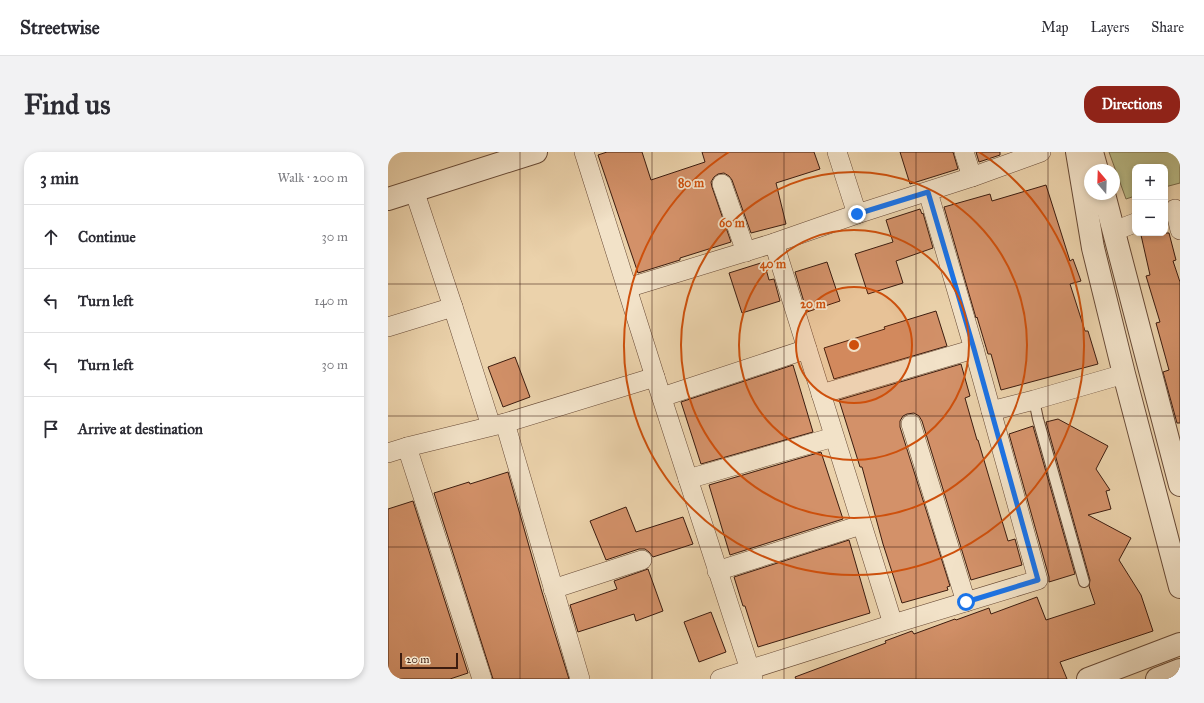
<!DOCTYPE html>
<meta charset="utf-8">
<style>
body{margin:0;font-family:"IM FELL Great Primer",serif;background:#f2f2f3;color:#2b2b33}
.controls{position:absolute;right:12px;top:12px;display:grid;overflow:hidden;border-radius:8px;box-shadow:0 2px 6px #0003}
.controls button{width:36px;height:36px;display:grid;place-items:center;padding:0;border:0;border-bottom:1px solid #e1e1e2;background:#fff;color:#2b2b33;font:20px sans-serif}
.compass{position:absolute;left:696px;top:12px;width:36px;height:36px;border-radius:50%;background:#fff;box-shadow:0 2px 6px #0003;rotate:341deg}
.scale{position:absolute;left:12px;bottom:10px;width:58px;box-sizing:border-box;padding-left:4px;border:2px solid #3c1c0f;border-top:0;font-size:11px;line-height:14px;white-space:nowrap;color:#3c1c0f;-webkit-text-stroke:3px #f2e2c8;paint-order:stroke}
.stop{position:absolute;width:12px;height:12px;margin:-9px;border:3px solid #1a73e8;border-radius:50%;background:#fff}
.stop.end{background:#1a73e8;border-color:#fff;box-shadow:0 1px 4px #0008}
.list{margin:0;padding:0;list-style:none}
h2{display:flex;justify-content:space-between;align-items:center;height:52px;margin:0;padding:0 16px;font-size:17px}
h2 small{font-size:13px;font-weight:400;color:#7c7c81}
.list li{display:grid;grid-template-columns:26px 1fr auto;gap:12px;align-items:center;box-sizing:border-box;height:64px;padding:0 16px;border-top:1px solid #e1e1e2}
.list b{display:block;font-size:15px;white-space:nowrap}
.list em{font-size:13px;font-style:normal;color:#7c7c81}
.icon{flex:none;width:22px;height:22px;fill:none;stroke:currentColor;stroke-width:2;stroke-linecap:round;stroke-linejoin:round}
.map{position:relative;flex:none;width:792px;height:527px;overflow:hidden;border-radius:16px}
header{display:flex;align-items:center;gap:24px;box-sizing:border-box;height:56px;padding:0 20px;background:#fff;border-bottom:1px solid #e1e1e2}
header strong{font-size:19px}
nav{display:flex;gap:22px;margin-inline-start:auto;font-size:14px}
.intro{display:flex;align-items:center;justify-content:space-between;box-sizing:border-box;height:96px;padding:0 24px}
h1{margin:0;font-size:28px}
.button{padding:10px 18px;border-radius:16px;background:#8f2418;color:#fff;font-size:14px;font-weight:700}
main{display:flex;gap:24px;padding:0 24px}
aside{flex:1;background:#fff;border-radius:16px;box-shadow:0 2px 6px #0003}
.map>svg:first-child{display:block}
.green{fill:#b9bb87;stroke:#7a6c4b}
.building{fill:#d39169;stroke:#3c1c0f}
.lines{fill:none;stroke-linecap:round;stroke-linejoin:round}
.service-casing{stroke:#684a36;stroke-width:12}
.minor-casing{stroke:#684a36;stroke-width:20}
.tertiary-casing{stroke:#684a36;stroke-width:24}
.service{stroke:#f2e2c8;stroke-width:10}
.minor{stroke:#f2e2c8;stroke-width:19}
.tertiary{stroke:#f2e2c8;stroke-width:22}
.route{stroke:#1a73e8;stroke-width:5}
.grid{fill:none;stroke:#3c1c0f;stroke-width:1;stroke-opacity:0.55}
.ring{fill:none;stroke:#ce500c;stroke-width:2}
.centre{fill:#ce500c;stroke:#f2e2c8;stroke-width:2}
.ring-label{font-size:12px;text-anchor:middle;font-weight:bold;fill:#ce500c;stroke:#f2e2c8;stroke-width:3.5;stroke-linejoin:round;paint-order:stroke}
</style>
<header>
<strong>Streetwise</strong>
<nav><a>Map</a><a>Layers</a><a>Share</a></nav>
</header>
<div class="intro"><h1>Find us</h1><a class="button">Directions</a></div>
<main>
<aside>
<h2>3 min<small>Walk · 200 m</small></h2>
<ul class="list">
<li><svg class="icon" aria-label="ahead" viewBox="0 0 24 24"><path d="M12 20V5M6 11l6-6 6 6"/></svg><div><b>Continue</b></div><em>30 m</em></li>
<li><svg class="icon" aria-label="left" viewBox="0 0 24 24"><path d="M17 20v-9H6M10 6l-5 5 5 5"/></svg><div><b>Turn left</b></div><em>140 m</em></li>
<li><svg class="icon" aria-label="left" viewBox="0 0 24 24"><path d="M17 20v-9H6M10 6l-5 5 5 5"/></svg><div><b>Turn left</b></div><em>30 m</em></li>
<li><svg class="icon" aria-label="arrive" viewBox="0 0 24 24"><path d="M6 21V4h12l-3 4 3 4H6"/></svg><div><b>Arrive at destination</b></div></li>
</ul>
</aside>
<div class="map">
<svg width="792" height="527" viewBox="0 0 792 527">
<rect width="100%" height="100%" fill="#ebd2ab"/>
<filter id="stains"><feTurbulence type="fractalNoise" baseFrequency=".005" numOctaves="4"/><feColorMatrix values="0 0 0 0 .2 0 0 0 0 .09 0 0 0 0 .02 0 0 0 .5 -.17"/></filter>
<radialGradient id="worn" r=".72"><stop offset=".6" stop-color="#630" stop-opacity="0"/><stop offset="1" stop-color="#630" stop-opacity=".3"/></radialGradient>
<polygon class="green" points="721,0 792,0 792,31 777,35 777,15 747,15 747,44 738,47"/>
<g class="building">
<polygon points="219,0 254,0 263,28 317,10 314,0 426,0 432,17 388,31 398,72 363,81 344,28 341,24 336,21 330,22 326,25 323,30 324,35 343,90 292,106 292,108 250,121 210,3"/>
<polygon points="512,0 565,0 570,17 522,32"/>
<polygon points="588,0 612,0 612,3 591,10"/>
<polygon points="658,33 682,109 685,107 693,129 682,132 697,179 700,179 710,212 613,238 603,202 600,202 589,165 588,166 556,55 602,42 604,49"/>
<polygon points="532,57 534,62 535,61 545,96 508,109 515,131 480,142 467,102 505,90 498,68"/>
<polygon points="762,81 781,81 788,108 785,109 792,130 792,271 789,271 775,220 781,218 768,171 772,170 758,124 762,123 753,83"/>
<polygon points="376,110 381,128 386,127 392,149 354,161 341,121"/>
<polygon points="439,110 452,149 419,160 407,120"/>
<polygon points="548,159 559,194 446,227 436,196 497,177 496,175"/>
<polygon points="127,205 142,245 115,255 100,215"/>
<polygon points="573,212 582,244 577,246 589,288 590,288 620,389 627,387 634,413 583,428 534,269 531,264 526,261 519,262 515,264 512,269 512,275 562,434 559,435 560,438 514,451 495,392 474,315 472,315 451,248"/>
<polygon points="405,213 425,280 313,312 293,250"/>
<polygon points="670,267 720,294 708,317 722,338 718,339 723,357 700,363 743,386 731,408 753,443 765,479 672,510 679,527 408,527 407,525 498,491 497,489 524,479 526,482 567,467 568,468 601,456 603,462 649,445 658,468 707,452 701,434 702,428 658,270"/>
<polygon points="645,274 687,422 661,430 661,425 621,282"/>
<polygon points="433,300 455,367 342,403 321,333"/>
<polygon points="120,320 154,440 181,527 105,527 46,341 81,330 82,332"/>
<polygon points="25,349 80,521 62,527 0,527 0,357"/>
<polygon points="238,355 248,380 295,365 305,392 265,405 261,400 257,397 251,397 218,408 202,369"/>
<polygon points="461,388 482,461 370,495 357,454 355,454 346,425"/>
<polygon points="260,417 275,459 248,469 246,462 190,480 182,453 229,437 226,429"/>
<polygon points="323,460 338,500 311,510 296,470"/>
</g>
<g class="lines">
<g class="service-casing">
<polyline id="service" points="646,248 650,267 696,430"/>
</g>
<g class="minor-casing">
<g id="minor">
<polyline points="196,0 267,225 365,527"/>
<polyline points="449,0 469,62"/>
<polyline points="576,0 584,25"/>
<polyline points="334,32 358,100"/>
<polyline points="26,38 65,155 103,274"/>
<polyline points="787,57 792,78"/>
<polyline points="726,79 747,71"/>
<polyline points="386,91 505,472"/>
<polyline points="239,136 386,91 469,62 584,25 653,0"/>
<polyline points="0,175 65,155"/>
<polyline points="433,242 586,197"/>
<polyline points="274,245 419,197"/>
<polyline points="603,259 646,248 736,222"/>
<polyline points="117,271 192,527"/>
<polyline points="523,272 578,450"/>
<polyline points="19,295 94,527"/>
<polyline points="0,301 19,295 117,271 267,225"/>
<polyline points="300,327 446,285"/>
<polyline points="329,419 473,373"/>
<polyline points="165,437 254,408"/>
<polyline points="332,527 505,472 650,428 586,197 540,40"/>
</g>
</g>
<g class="tertiary-casing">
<g id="tertiary">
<polyline points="689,0 705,96 736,222 792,435"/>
<polyline points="704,0 709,18"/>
<polyline points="716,42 792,333"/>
<polyline points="0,47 148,0"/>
<polyline points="700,527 792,492"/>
<polyline points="769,527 792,518"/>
</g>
</g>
<use href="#service" class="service"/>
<use href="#minor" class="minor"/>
<use href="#tertiary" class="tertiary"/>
</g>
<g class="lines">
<polyline class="route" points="469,62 540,40 586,197 650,428 578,450"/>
</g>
<path class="grid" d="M132 0V527M264 0V527M396 0V527M528 0V527M660 0V527M0 132H792M0 264H792M0 395H792"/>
<circle cx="466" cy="193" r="58" fill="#ce500c" fill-opacity=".12"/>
<g class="ring">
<circle cx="466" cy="193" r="58"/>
<circle cx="466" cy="193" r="115"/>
<circle cx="466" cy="193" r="173"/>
<path d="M591 0A230 230 0 1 1 341 0"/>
</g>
<circle cx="466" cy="193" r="6" class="centre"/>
<g class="ring-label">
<text x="303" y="35">80 m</text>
<text x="344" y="75">60 m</text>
<text x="385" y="116">40 m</text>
<text x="425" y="156">20 m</text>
</g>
<rect width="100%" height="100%" filter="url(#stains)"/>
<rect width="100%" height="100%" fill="url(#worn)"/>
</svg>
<div class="controls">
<button>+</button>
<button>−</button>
</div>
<svg class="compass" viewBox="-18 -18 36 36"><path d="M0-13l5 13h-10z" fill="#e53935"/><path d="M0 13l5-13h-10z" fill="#7c7c81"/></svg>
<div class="scale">20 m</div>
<div class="stop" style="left:578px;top:450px"></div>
<div class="stop end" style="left:469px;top:62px"></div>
</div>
</main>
